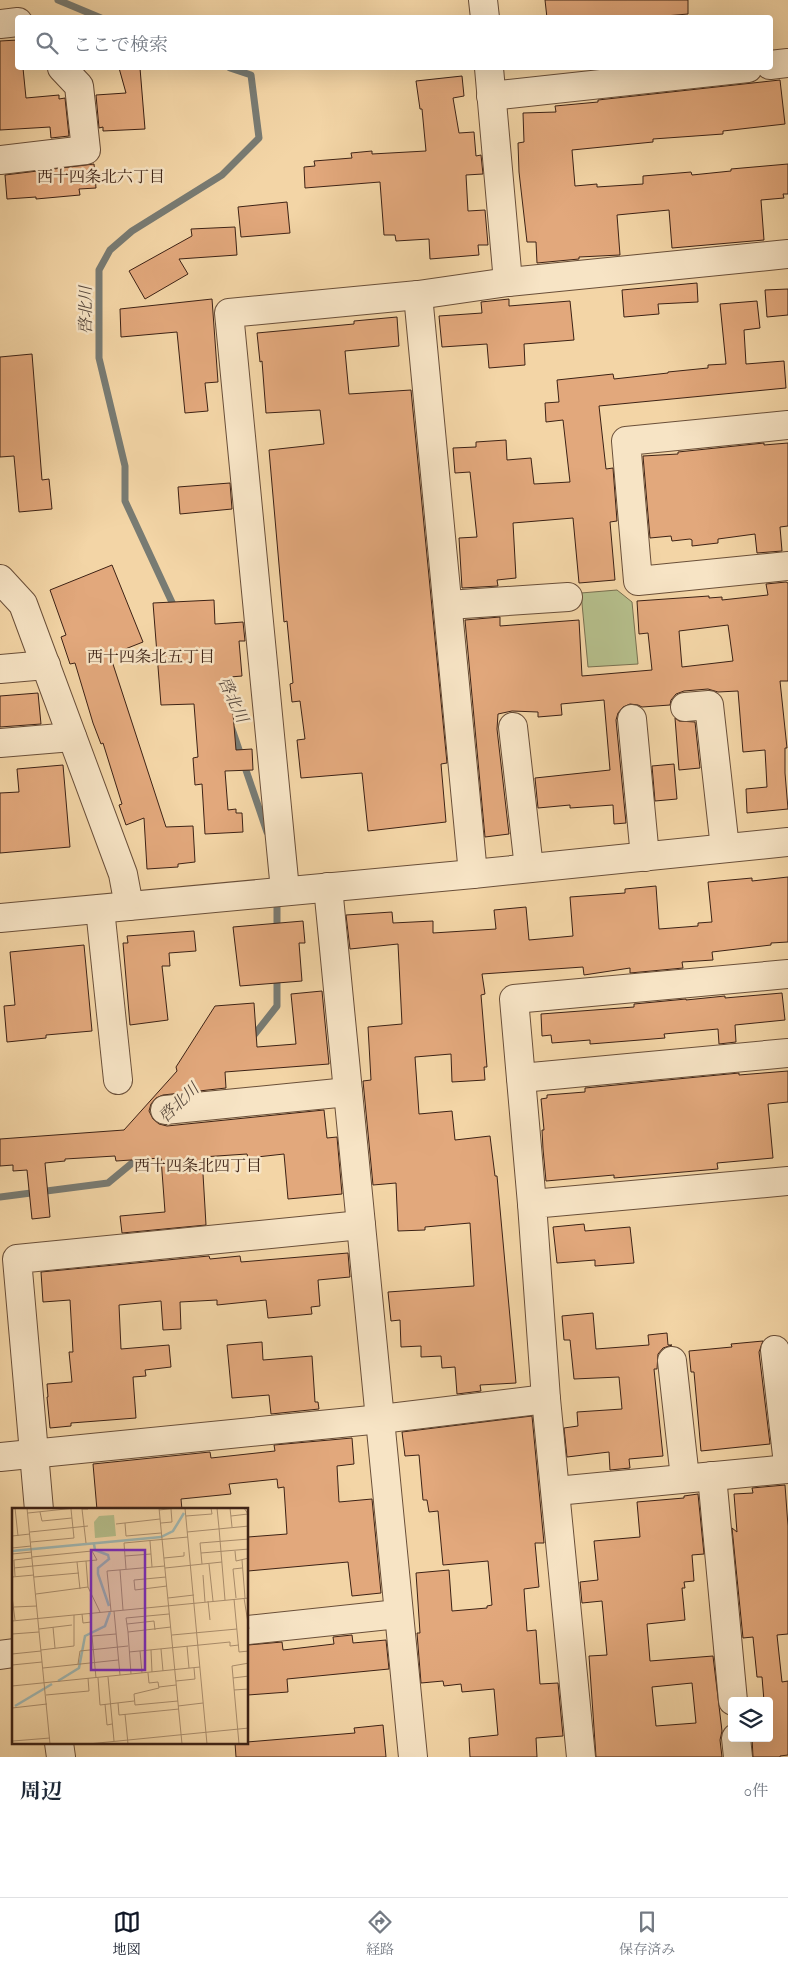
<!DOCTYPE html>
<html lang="ja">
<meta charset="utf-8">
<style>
body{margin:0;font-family:"IM FELL Double Pica","Noto Serif JP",serif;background:#f2f2f3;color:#1f2937}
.controls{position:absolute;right:15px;bottom:15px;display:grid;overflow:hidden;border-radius:5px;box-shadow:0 5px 20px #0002}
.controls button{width:45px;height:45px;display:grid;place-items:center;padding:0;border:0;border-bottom:1px solid #e0e1e3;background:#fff;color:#1f2937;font:25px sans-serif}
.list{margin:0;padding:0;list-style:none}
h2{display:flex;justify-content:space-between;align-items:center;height:65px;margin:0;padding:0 20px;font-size:21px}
h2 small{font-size:16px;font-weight:400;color:#747a83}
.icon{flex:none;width:28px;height:28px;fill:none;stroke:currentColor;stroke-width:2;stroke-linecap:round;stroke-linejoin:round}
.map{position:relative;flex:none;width:788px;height:1757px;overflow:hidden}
.search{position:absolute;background:#fff;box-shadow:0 5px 20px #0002;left:15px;right:15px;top:15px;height:55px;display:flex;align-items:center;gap:12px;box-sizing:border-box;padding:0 18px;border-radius:5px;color:#747a83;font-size:19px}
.sheet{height:140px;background:#fff}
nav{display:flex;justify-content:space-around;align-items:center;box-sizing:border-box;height:70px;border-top:1px solid #e0e1e3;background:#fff;font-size:14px;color:#747a83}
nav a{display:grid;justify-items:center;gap:2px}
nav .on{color:#111827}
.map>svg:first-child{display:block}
.green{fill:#b5be8b;stroke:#797050}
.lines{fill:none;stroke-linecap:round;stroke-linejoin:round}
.stream{stroke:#787b73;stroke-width:7}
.building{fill:#e2a87c;stroke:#3d2215;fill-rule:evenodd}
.minor-casing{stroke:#6a4f39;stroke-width:30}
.minor{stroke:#f7e4c5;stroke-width:28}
.labels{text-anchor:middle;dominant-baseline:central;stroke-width:5;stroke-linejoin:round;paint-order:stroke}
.neighbourhood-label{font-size:16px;fill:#3d2215;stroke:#f7e4c5}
.water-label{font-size:16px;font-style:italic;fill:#56473c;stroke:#f7e4c5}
.inset-river{fill:none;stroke:#9fb6b1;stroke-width:2.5}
.inset-road{fill:none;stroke:#aa8d6c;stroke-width:1}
.view{fill:#7b2cbf;fill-opacity:0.15;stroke:#7b2cbf;stroke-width:2.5}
.inset-edge{fill:none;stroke:#3d2215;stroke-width:2.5}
</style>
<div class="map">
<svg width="788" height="1757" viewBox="0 0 788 1757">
<rect width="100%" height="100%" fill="#f3d5a6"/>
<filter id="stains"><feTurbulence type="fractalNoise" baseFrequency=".004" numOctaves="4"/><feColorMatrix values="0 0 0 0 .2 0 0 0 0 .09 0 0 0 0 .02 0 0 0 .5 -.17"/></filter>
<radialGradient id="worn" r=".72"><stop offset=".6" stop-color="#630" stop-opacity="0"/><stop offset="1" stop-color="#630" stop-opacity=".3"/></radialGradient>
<polygon class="green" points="617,590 632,602 638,664 588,667 581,593"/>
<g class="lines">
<g class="stream">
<polyline points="58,0 101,18"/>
<polyline points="176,611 125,501 125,466 99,358 99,270 110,250 132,231 222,175 259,138 251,75 230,68"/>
<polyline points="232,729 267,832"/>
<polyline points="277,897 277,931"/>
<polyline points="251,1039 277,1006 277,974"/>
<polyline points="0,1197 108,1183 143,1154"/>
</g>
</g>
<g class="building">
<polygon points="545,0 688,0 688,14 642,18 547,18"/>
<polygon points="18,40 18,68 23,68 26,98 59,95 59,99 65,98 69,136 51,138 50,127 0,130 0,41"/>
<polygon points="119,68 140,68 145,129 103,131 103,127 99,128 96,95 126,93"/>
<polygon points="462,76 464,96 453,98 459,133 474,132 476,156 481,155 483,174 466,175 468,211 485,210 488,245 478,245 479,255 430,259 429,239 396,241 395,235 384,235 380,182 305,188 304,167 315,166 314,161 352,158 351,153 372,151 372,154 426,151 422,109 420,109 416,81"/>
<polygon points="780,80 785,124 723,131 723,134 653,139 653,142 572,150 575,186 597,184 597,187 643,184 643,176 691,172 692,175 731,171 731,169 788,164 788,194 783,194 784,198 761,200 764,240 672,248 669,210 617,215 620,255 579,257 579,259 537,263 536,242 527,242 519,172 518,143 524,142 523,113 556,112 555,106 598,102 598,100"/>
<polygon points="94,164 96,188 79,189 80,195 36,199 36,197 7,199 5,175"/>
<polygon points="287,202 290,233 241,237 238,207"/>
<polygon points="235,227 237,255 179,259 188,274 145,299 129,271 192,236 191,229"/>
<polygon points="697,283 698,302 658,304 659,314 624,317 622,290"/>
<polygon points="788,289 788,315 767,317 765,290"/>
<polygon points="212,299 218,382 205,383 208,411 185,413 177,332 121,337 120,309"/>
<polygon points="509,299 509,306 570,301 574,340 524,344 525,365 489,368 487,344 442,347 439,316 482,313 481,302"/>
<polygon points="757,301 760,328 744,330 746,364 784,361 786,388 599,406 606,469 613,468 617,521 610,522 615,580 579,583 573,518 513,523 516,578 497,580 498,586 462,588 459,538 477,537 470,472 455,473 453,448 476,447 476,442 506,440 507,460 531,458 534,484 570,482 563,420 546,422 545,403 559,402 557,380 613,374 614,379 668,373 668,372 708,368 708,365 726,364 720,304"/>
<polygon points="397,317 399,346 345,351 349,394 411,390 447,763 441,764 446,822 368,831 362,773 301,778 297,740 305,739 300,701 292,702 290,684 293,683 287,621 284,622 269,450 324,444 320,410 266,413 262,361 260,362 257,333 354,324 354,321"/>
<polygon points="32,354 42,480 49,479 52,509 19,512 14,456 0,457 0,357"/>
<polygon points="764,443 764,445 788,443 788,526 780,527 782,551 757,553 755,534 718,539 718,543 692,546 692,540 690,539 672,541 671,536 650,538 643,456 678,454 678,452"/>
<polygon points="230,483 232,509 180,514 178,487"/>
<polygon points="112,565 143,642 110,655 166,827 193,826 195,862 178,864 178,867 147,869 144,818 126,825 119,805 122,804 103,743 101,744 93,723 75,663 70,664 61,637 66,635 50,590"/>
<path d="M786 582 788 583V681H780L787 748H785V773L788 809 747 813 746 789 767 787 765 750 743 752 738 691 718 692 708 689 684 691 676 694 671 700 670 705 642 707 638 705 630 704 623 707 618 713 616 720 626 823 614 824 613 805 570 808V805L538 808 535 778 610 770 604 700 561 704 562 715 538 717V712L512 711 498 714 497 729 509 834 485 837 465 620 500 617V626L579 620 582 676 652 670 648 633 639 634 637 601 709 596V598L722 597V600L768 595 766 584ZM728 625 733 661 682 667 679 631Z"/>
<polygon points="214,600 215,624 243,622 245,641 239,641 242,676 230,677 236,750 252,749 253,770 225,771 228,810 236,809 236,813 242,813 243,832 205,834 202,784 195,785 193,758 198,757 194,704 161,705 153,603"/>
<polygon points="38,693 41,724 0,727 0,696"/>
<polygon points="675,718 679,721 695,722 700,768 679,770"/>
<polygon points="674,764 677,799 655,801 652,766"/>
<polygon points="63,765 70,847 0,853 0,793 19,792 17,769"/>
<polygon points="788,877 788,942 771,943 771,945 712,952 713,960 682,962 683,968 630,973 630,968 584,975 583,967 482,974 485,994 481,995 487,1067 484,1067 485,1080 452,1082 451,1054 415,1057 419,1114 452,1111 455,1140 490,1136 495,1176 497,1176 516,1383 480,1385 481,1391 457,1394 455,1367 442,1368 441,1356 421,1357 421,1346 401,1347 400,1320 391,1321 388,1292 474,1286 470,1223 425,1227 425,1230 398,1231 396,1183 373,1185 363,1081 371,1080 368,1027 402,1024 398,944 350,949 346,915 392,912 393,923 433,921 433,933 496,929 494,910 526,907 529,940 573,936 570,897 625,893 625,889 656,886 659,929 698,926 698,923 712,922 708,882 752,878 752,881"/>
<polygon points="303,921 305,943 299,943 302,981 240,986 233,927"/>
<polygon points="194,931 196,951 169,953 170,966 162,966 168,1020 130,1025 123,943 128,943 127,936"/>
<polygon points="84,945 92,1031 46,1035 46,1038 7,1042 4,1006 15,1005 10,952"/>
<polygon points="322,991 329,1064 225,1072 226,1088 163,1095 156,1098 151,1104 149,1111 153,1119 159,1124 167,1126 324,1110 327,1138 337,1137 342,1194 288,1199 284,1154 248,1158 247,1154 202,1157 206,1225 122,1233 120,1216 165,1212 161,1158 116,1161 115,1156 65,1159 65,1161 45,1163 50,1217 32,1219 27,1170 13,1171 13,1165 0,1166 0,1139 124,1130 177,1071 176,1067 215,1006 254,1003 257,1047 296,1044 291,994"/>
<polygon points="782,993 785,1020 735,1025 736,1042 719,1044 718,1029 664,1034 665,1038 590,1044 590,1040 552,1043 551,1035 542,1036 541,1014 634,1007 634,1004 686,999 686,1000 725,996 725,998"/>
<polygon points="788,1071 788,1102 768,1104 773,1158 717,1163 718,1169 614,1178 614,1175 546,1181 543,1149 542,1130 544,1130 541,1099 547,1098 547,1095 585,1092 585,1088 739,1073 739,1075"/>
<polygon points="584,1224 585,1231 630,1227 634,1263 595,1266 595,1260 557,1263 553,1227"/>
<polygon points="348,1253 350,1277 318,1280 320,1306 311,1307 312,1314 268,1318 266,1300 217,1305 217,1300 180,1302 181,1329 163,1330 161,1301 119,1305 121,1349 169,1345 171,1367 145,1370 146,1376 133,1377 136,1418 71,1423 71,1426 50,1428 47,1397 48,1397 47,1384 72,1382 69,1352 73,1352 70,1300 43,1302 41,1272 209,1256 210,1259 240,1256 241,1262"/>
<polygon points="593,1313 596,1349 649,1345 648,1335 667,1333 668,1345 672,1345 663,1348 658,1354 657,1369 654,1369 663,1456 629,1459 630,1468 610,1470 609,1452 567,1457 564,1428 578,1426 577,1412 622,1409 619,1377 574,1379 570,1340 564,1340 562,1316"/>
<polygon points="763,1341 759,1352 770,1444 701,1451 694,1372 691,1372 689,1351 732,1347 731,1344"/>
<polygon points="262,1342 263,1360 312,1356 315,1402 318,1402 319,1409 271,1414 269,1395 232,1398 227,1345"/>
<polygon points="532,1416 544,1543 535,1543 539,1587 524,1589 527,1631 536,1630 540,1684 558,1683 563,1736 536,1738 537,1757 470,1757 469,1738 498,1735 494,1689 462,1692 461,1684 444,1686 443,1681 421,1683 417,1633 420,1633 416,1573 449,1570 452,1611 487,1608 487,1606 492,1605 488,1561 443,1565 438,1511 429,1512 427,1500 423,1500 419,1455 405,1456 402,1432"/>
<polygon points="352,1438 354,1464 337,1466 339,1502 372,1499 381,1593 352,1596 348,1562 248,1571 248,1537 287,1534 284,1487 278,1488 277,1479 229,1484 231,1494 181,1499 182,1510 97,1510 93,1464 210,1452 211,1458 275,1451 274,1445"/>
<polygon points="785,1485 788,1526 788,1634 777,1635 782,1682 788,1681 788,1755 780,1756 780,1757 753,1757 752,1738 769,1738 769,1701 764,1701 762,1677 757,1677 753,1637 743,1638 732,1528 737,1532 734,1494 753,1493 752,1488"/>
<path d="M698 1494 704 1554 692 1555 694 1581 684 1582 685 1588H682L685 1620 647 1624 650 1661 713 1656 722 1731 720 1740 722 1757H596L589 1656 607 1655 602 1601 582 1603 580 1582 598 1580 594 1541 640 1537 637 1502 684 1498V1496ZM692 1683 696 1723 656 1726 652 1687Z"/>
<polygon points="352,1635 353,1643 386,1640 389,1669 287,1679 288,1692 248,1695 248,1645 282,1642 283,1650 334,1644 333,1637"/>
<polygon points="383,1725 386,1757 236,1757 235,1743 355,1733 354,1728"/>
</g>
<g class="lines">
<g class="minor-casing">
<g id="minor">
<polyline points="483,0 485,18"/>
<polyline points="0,24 18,22"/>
<polyline points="770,65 788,63"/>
<polyline points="489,68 508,282"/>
<polyline points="491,96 748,68"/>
<polyline points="0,160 86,150 79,86 62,68"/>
<polyline points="418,295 473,874"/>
<polyline points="788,425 626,441 638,581 788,566"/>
<polyline points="0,579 23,604 123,874 129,906"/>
<polyline points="448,605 568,597"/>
<polyline points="0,669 46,665"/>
<polyline points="685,707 709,705 725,848"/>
<polyline points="632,719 645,857"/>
<polyline points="513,727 529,868"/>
<polyline points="0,743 72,737"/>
<polyline points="328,887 413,1757"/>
<polyline points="285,890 229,313 418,295 508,282 788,254"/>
<polyline points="100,909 118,1080"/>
<polyline points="0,918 473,874 788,842"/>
<polyline points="521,1078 788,1053"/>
<polyline points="165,1110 348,1092"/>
<polyline points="532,1204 514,999 788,974"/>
<polyline points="775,1350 788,1464"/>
<polyline points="672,1361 685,1478"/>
<polyline points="0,1457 381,1419 546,1399"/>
<polyline points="712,1476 733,1701"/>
<polyline points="556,1491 788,1469"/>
<polyline points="39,1510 17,1259 361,1225"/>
<polyline points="248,1630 398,1614"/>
<polyline points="0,1655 14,1653"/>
<polyline points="736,1738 738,1757"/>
<polyline points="59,1743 61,1757"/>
<polyline points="581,1757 546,1399 532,1204 788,1181"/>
</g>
</g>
<use href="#minor" class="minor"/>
</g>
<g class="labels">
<g class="neighbourhood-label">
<text x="101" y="177">西十四条北六丁目</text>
<text x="151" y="657">西十四条北五丁目</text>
<text x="198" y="1166">西十四条北四丁目</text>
</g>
<g class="water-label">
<text transform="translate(86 310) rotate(-90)">啓北川</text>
<text transform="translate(233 700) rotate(65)">啓北川</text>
<text transform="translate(179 1103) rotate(-44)">啓北川</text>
</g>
</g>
<g transform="translate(12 1508)">
<rect width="236" height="236" fill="#f3d5a6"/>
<path d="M102 7 104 28 83 30 82 14 87 8Z" fill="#b5be8b"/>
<path class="inset-river" d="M82 36 83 42 96 47 97 51 86 60V66L97 98M0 43 149 29 161 23 172 5M46 173 67 160 73 128 93 118 98 104M3 198 40 176"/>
<path class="inset-road" d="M3 0 6 28M15 0 38 236M147 0 170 236M173 0 195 236M205 0 207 20M218 0 220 19M147 2 164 0M28 4 30 13 60 10M16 5 63 0M174 8 200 6 199 0M219 8 236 6 232 0M113 15 114 28 149 25M149 15 160 14 159 1M104 16 148 11M207 20 213 92M18 24 76 18M175 24 237 18M0 28 18 26M138 33 140 59M19 34 62 30 59 1M74 35 70 1H76M0 40 19 38M223 43 224 53 237 50M189 45 237 41M0 46 20 44M113 48 139 46M20 49 80 43 85 52 21 58M152 50 172 48V44M230 52 233 90M74 53 76 79 88 104M65 54 68 81M190 56 188 35 237 31M197 56 201 93M2 60 21 58M153 60 210 54M114 61 112 35 176 29M108 62 111 102M191 67 193 94M3 68 2 52 20 50M0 69 22 67M22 69 67 65M154 69 122 72 123 82 155 78M24 86 76 79M0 88 3 112M156 90 182 87M224 90 221 61 230 60M232 90 237 121M222 91 227 144 237 143M196 93 198 112M2 99 25 98M99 103 95 63 153 58M102 103 108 167M70 106 71 115 79 114 78 105M0 113 237 90M115 116 142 113 143 122M41 119 43 140M27 121 60 117M116 124 114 110 157 106M0 126 27 124M160 127 225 121M175 138 177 160M149 141 151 163M29 142 62 138V107M139 142 140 164M128 143 130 165M117 144 218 134V138L227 137M0 146 29 143M66 156 68 143 116 138M0 157 30 154M31 160 106 152M136 165 137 175 146 174 147 180 122 186 123 197 166 193M119 166 116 124 159 119M96 169 102 233M84 170 80 128 104 126M86 170 88 197 122 193M221 170 237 168M164 173 183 171 182 160M0 178 188 159M147 179 164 177M222 182 237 181M34 187 77 183 76 170M106 195 107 207 167 201M93 196 95 217 100 216M166 198 191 195M0 200 35 196M113 206 116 236M1 233 38 230M76 236 237 220M227 236 220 158 237 155"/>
<path class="view" d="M79 42H133V162H79Z"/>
<rect width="236" height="236" class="inset-edge"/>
</g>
<rect width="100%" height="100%" filter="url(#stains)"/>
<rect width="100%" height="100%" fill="url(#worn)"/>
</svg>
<div class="controls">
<button><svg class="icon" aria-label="layers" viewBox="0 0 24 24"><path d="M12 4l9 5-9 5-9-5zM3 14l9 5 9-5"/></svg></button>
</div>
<div class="search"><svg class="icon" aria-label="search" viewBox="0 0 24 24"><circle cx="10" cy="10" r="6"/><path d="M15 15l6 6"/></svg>ここで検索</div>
</div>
<section class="sheet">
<h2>周辺<small>0件</small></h2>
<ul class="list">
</ul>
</section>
<nav>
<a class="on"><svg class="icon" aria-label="map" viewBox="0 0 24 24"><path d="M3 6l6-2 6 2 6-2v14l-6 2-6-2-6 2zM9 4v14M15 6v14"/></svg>地図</a>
<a><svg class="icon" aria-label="directions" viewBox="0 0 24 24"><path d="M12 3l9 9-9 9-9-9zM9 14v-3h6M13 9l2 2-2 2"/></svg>経路</a>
<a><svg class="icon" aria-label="saved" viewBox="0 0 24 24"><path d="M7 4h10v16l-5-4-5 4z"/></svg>保存済み</a>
</nav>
